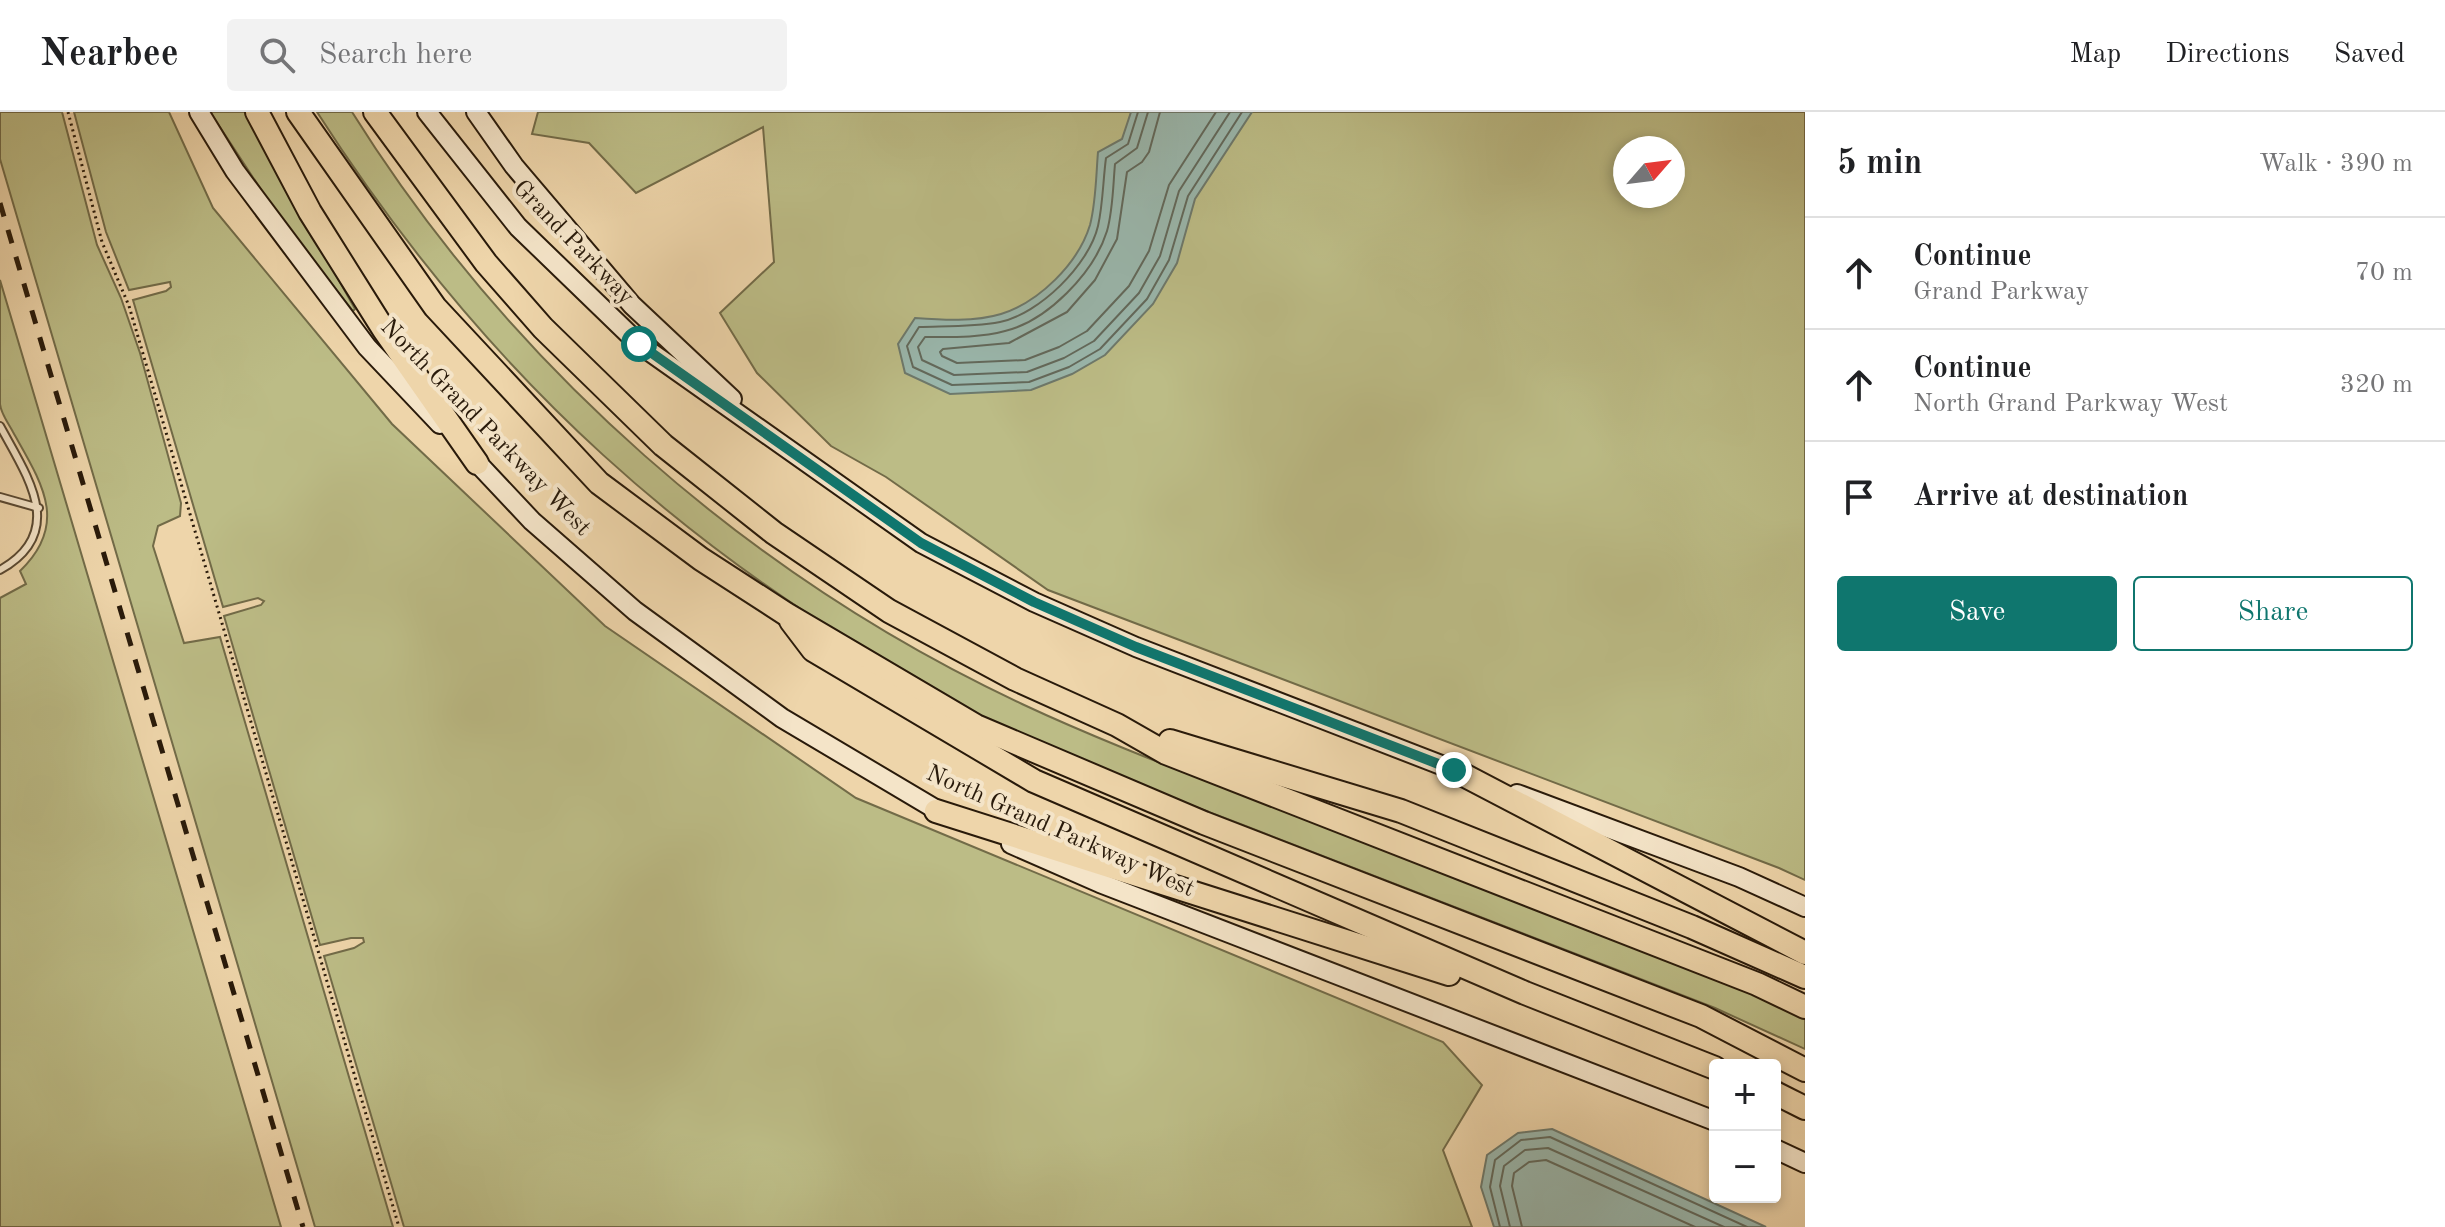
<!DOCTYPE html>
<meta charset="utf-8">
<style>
body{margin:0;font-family:"Old Standard TT",serif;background:#f2f2f2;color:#202124}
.controls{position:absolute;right:24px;bottom:24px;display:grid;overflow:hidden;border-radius:8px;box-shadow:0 4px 12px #0003}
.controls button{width:72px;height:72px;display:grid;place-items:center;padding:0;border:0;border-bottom:2px solid #e0e0e0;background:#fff;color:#202124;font:40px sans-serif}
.compass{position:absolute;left:1613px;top:24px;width:72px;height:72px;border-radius:50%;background:#fff;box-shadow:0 4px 12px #0003;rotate:62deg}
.stop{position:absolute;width:24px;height:24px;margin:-18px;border:6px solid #0f766e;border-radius:50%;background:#fff}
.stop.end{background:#0f766e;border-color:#fff;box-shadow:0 2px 8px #0008}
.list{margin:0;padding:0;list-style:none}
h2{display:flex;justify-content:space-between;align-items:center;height:104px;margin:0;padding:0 32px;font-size:34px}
h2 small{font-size:26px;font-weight:400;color:#757577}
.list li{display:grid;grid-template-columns:52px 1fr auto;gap:24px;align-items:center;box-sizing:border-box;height:112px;padding:0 32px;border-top:2px solid #e0e0e0}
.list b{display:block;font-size:30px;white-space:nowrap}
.list p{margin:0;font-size:26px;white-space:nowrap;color:#757577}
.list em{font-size:26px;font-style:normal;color:#757577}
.actions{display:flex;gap:16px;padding:24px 32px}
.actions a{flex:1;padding:18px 0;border:2px solid #0f766e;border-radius:8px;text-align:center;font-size:28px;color:#0f766e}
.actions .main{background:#0f766e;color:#fff}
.icon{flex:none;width:44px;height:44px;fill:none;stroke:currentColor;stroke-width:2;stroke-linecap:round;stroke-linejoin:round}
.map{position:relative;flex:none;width:1805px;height:1115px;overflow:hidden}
header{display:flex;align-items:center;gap:48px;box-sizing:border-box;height:112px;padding:0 40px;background:#fff;border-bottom:2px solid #e0e0e0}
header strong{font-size:38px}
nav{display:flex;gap:44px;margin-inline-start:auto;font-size:28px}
.search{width:560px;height:72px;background:#f2f2f2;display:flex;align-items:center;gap:20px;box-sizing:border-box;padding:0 28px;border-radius:8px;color:#757577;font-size:30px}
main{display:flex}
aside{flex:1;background:#fff}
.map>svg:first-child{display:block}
.green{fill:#bcbc86;stroke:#726b48;stroke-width:2;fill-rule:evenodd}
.water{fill:#9ab8ae;stroke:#6d796c;stroke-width:2}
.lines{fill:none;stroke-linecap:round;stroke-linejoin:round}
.shore{stroke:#62695c;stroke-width:2}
.service-casing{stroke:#5a4932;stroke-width:10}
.secondary-casing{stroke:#291a0a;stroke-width:22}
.motorway-casing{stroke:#291a0a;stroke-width:26}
.path{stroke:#291a0a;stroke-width:3;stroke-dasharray:2 4;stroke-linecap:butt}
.service{stroke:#f4e4c8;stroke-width:6}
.secondary{stroke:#f4e4c8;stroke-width:18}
.motorway{stroke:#eed5aa;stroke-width:22}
.rail{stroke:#291a0a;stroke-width:5;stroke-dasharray:14 14;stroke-linecap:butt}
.route{stroke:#0f766e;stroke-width:10}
.labels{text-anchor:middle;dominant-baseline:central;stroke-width:8;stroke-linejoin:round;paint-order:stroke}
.street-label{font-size:24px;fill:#291a0a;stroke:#f4e4c8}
</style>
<header>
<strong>Nearbee</strong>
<div class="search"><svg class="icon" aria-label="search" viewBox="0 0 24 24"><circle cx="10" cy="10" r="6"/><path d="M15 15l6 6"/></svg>Search here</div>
<nav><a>Map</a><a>Directions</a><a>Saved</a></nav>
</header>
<main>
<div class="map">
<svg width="1805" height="1115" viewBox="0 0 1805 1115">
<rect width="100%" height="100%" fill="#eed5aa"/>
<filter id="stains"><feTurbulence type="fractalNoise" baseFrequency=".0025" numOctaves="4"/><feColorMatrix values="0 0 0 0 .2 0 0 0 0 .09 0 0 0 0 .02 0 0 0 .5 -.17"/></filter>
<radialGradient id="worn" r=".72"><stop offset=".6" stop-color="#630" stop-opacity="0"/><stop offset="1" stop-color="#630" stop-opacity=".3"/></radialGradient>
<g class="green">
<polygon points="0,0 62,0 97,133 121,186 140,241 181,391 180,404 158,414 153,434 184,531 220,525 393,1115 315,1115 0,47"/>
<polygon points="74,0 169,0 213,96 392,312 605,514 856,686 1443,930 1482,973 1443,1038 1472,1115 404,1115 324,844 354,836 364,830 363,826 351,826 320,833 224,504 261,493 264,489 258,486 223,495 133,188 166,179 171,175 170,170 129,178 106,120"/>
<polygon points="210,0 245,0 355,197 353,199 281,108"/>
<path d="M317 0H352C511 254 750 465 1022 592 1101 629 1184 660 1266 692 1370 732 1474 772 1578 812 1654 842 1731 871 1805 906V937L1715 896C1564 837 1413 779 1261 720 1164 682 1062 648 970 598 693 451 486 264 317 0Z"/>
<path d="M538 0H1805V768L1779 756 1048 478 886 365 831 334 757 261 720 201 774 150 763 15 636 81 589 31 532 22ZM1625 36H1673V84H1625Z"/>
<path d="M0 168 281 1115H0V486L26 472 20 459C70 411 41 370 13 320 9 312 1 302 0 292 0 252 0 208 0 168Z"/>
</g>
<g class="water">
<path d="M1131 0H1252L1195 87 1177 151 1153 192 1105 243 1072 262 1031 278 950 282 905 261 898 232 915 206C942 208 975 210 1001 202 1039 190 1078 152 1090 113 1096 90 1096 64 1098 40L1122 27Z"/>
<polygon points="1552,1017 1766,1115 1494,1115 1481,1075 1487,1043 1518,1021"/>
</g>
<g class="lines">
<g class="shore">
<path d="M1138 0 1128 32 1106 46C1103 68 1103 92 1098 114 1089 153 1039 202 1000 210 973 215 946 214 919 215L907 234 913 255 952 273 1029 270 1069 255 1100 237 1147 187 1169 148 1188 84 1242 0"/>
<path d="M1148 0 1137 36 1115 52C1113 74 1113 98 1107 119 1094 161 1047 209 1005 219 979 226 951 225 925 225L918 235 922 248 954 263 1027 260 1064 246 1094 229 1139 181 1160 144 1179 79 1230 0"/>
<polyline points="1160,0 1149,40 1142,50 1127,60 1117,127 1095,168 1067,200 1009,231 943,237 940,240 942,244 957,251 1025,248 1059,235 1087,219 1129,174 1149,139 1169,73 1216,0"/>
<polyline points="1500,1115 1490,1075 1495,1048 1521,1028 1550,1025 1747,1115"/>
<polyline points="1510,1115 1500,1074 1504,1054 1525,1038 1548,1036 1724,1115"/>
<polyline points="1522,1115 1512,1074 1514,1061 1529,1050 1546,1048 1695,1115"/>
</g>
<g class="service-casing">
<g id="service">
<path d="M0 314C27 364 68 420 0 458"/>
<polyline points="0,385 39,396"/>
</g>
</g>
<g class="secondary-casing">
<g id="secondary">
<polyline points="199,0 235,59 367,235 440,312"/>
<polyline points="427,0 518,115 639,232 921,431 1034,490 1136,535 1467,663"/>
<polyline points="476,0 514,54 632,193 732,287"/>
<polyline points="469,342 532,409 635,499 782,606 947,704"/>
<polyline points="1517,682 1739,765 1805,795"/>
<polyline points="1011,732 1100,771 1715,1009"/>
<polyline points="1775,1037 1805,1051"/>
</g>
</g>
<g class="motorway-casing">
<g id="motorway">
<polyline points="257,0 310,100 384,218 477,351"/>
<polyline points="298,0 435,195 599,371 701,447 786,502 976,614 1204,711 1701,904 1805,958"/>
<polyline points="375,0 486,151 543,216 663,333 774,421 889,499 1015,567 1117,613 1166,641 1757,872 1805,895"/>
<polyline points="791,509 813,538 1034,669 1525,881 1715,956"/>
<polyline points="1170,629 1401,699 1692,815 1805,865"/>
<polyline points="1454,658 1805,841"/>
<polyline points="936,699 1449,862"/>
<polyline points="1775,981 1805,996"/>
</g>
</g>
<polyline class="path" points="68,0 102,130 129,194 399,1115"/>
<use href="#service" class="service"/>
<use href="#secondary" class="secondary"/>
<use href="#motorway" class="motorway"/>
<polyline class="rail" points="0,91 303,1115"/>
</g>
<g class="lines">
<polyline class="route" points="639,232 921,431 1034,490 1136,535 1454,658"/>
</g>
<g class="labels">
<g class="street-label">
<text transform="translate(573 131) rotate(46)">Grand Parkway</text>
<text transform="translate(485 316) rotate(46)">North Grand Parkway West</text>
<text transform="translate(1060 720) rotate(24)">North Grand Parkway West</text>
</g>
</g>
<rect width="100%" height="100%" filter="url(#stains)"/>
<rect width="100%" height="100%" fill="url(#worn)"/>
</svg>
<div class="controls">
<button>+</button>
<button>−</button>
</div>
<svg class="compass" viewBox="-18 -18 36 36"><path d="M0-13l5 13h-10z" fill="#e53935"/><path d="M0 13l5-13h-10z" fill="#757577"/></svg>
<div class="stop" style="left:639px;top:232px"></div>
<div class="stop end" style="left:1454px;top:658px"></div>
</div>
<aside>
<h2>5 min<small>Walk · 390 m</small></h2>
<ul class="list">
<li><svg class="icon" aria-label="ahead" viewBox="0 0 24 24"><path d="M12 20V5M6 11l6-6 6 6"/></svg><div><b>Continue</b><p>Grand Parkway</p></div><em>70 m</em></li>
<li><svg class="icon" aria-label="ahead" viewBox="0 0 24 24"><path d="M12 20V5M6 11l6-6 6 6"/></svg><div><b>Continue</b><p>North Grand Parkway West</p></div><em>320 m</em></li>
<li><svg class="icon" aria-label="arrive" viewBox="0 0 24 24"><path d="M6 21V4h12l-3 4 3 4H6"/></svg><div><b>Arrive at destination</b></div></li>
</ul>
<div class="actions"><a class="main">Save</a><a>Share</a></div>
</aside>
</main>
